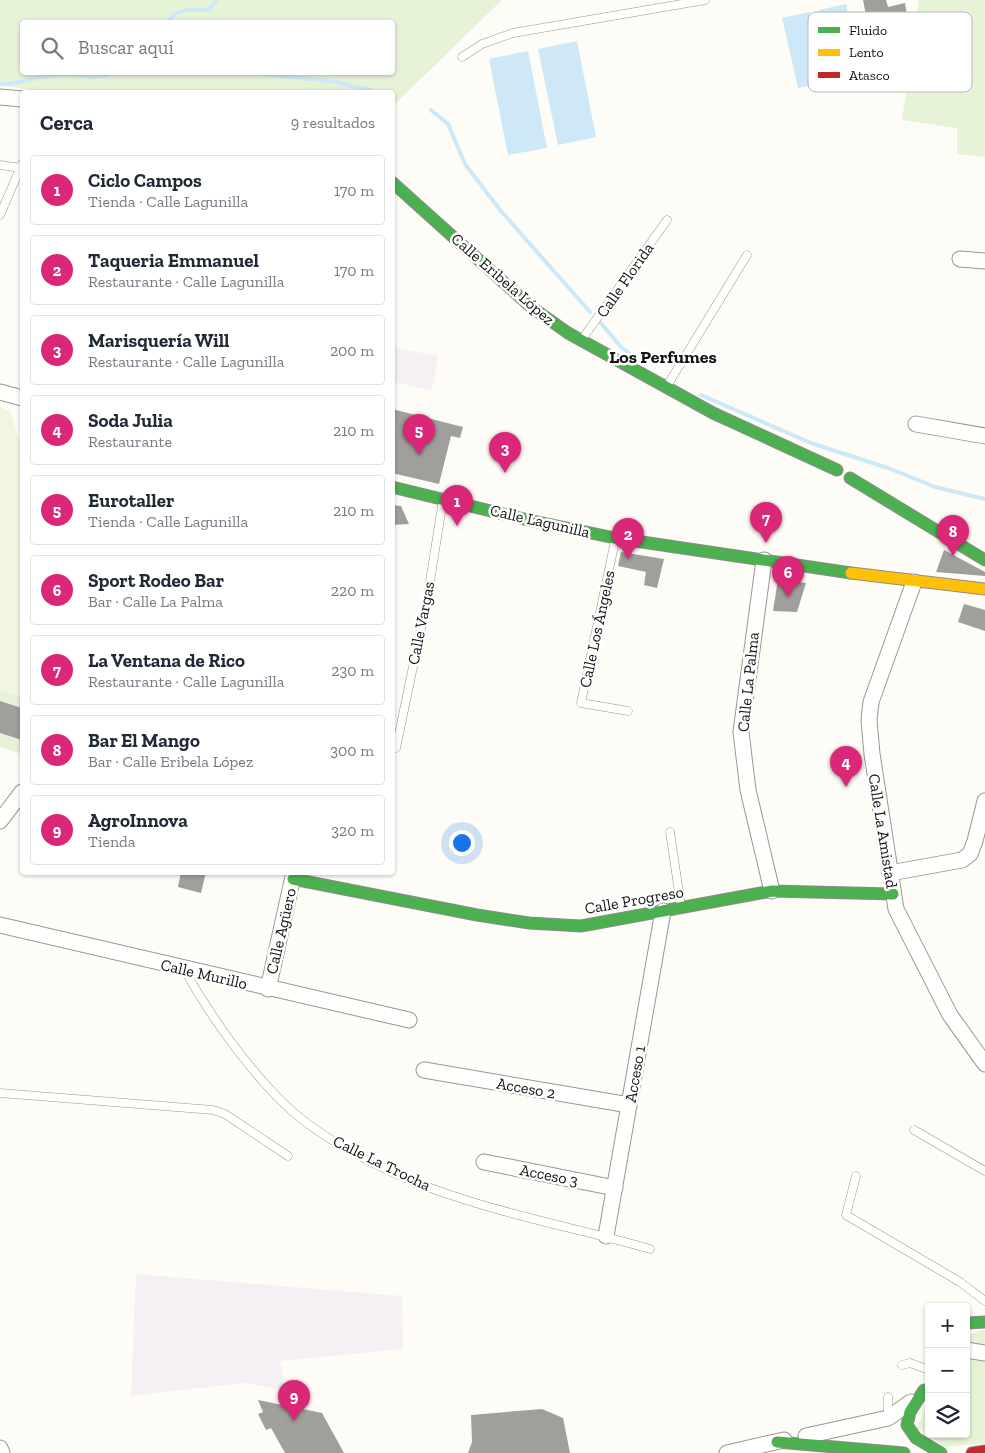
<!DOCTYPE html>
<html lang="es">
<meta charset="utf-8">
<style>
body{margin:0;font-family:"Zilla Slab",serif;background:#f2f2f3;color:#1f2937}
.controls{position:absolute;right:15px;bottom:15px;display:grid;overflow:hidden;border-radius:5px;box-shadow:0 1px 4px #0004}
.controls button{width:45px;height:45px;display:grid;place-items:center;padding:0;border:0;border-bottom:1px solid #e0e1e3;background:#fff;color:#1f2937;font:25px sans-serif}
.you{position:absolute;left:461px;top:842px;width:18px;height:18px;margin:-12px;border:4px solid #fff;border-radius:50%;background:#1a73e8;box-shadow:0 0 0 8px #1a73e833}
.badge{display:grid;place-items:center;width:32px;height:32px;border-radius:50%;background:#db2777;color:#fff;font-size:16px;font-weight:700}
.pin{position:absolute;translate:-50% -41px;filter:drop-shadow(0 1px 2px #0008)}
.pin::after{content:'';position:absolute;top:26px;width:18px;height:15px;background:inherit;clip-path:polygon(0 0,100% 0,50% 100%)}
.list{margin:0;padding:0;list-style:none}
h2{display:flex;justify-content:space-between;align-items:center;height:65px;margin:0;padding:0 20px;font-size:21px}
h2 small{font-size:16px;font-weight:400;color:#747a83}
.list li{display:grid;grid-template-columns:32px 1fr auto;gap:15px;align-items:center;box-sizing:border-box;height:70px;margin:0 10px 10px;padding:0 10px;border:1px solid #e0e1e3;border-radius:5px}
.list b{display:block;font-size:19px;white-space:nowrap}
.list p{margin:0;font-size:16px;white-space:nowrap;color:#747a83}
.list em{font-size:16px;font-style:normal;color:#747a83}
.icon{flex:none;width:28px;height:28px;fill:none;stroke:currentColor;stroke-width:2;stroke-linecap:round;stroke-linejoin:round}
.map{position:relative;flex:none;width:985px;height:1453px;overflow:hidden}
.search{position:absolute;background:#fff;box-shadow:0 1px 4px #0004;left:20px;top:20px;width:375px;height:55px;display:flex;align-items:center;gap:12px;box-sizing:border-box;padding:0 18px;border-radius:5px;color:#747a83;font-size:19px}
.panel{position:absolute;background:#fff;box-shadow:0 1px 4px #0004;left:20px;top:90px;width:375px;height:785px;border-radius:5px}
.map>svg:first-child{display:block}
.industrial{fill:#f5f0f3}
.green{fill:#e7f3d7;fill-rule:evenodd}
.pitch{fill:#f0f6e1}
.water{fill:#cde8f7}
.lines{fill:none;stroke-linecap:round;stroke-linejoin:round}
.stream{stroke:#cde8f7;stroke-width:4}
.building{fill:#a19f9c}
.lane-casing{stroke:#979795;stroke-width:9}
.street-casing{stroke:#979795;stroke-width:17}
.fast-casing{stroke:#8e8d8b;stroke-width:13}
.slow-casing{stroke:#8e8d8b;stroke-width:13}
.jam-casing{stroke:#8e8d8b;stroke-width:13}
.lane{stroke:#fffffe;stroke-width:8}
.street{stroke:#fffffe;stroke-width:15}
.fast{stroke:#4caf50;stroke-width:11}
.slow{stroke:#ffc107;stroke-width:11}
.jam{stroke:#c62828;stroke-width:11}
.labels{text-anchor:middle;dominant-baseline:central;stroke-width:5;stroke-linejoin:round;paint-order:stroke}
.street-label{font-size:16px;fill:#111;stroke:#fff}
.neighbourhood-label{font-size:18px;font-weight:bold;fill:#111;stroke:#fff}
.key{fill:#fff;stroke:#b8b8b8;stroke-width:1}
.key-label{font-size:14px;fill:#111}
</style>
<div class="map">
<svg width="985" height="1453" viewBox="0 0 985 1453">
<rect width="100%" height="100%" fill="#fdfcf7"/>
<g class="industrial">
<polygon points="392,347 438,356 432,390 393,382"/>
<polygon points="136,1274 402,1296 403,1349 280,1361 285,1390 244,1383 131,1396"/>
</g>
<g class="green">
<path d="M0 0H502L393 106 392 92H43L0 85ZM22 22H392V72H22Z"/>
<polygon points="919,0 985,0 985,157 957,154 957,128 902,120"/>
<polygon points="0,690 22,697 22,708 0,701"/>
<polygon points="0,733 22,740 22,754 0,747"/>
<polygon points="980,1330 985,1330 985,1350 966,1346 966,1337"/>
<polygon points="966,1356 985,1358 985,1443 945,1447 917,1428 929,1398 929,1434 966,1434"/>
</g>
<polygon class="pitch" points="0,407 10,411 22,449 22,697 0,690"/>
<g class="water">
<polygon points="846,4 861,75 834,81 819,10"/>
<polygon points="810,12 825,82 798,88 782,18"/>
<polygon points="577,41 596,137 558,145 538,49"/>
<polygon points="528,51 547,148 508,155 489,59"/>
</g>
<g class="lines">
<g class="stream">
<path d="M168 22C176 7 195 9 209 10L216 0"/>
<polyline points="243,72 330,81 371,90"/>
<path d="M0 84C23 84 44 73 67 74 83 74 98 81 114 72"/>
<polyline points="431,110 448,124 465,164 500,210 590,312"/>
<polyline points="601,323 621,347 638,360"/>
<polyline points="701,395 811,443 888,468 935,487 985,499"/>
</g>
</g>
<g class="building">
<polygon points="863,0 886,0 888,7 905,3 908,21 887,25 890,41 869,44 868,40 856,42 853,28 868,25"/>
<polygon points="392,409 463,427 460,438 451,436 439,484 392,473"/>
<polygon points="392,505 401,506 409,524 392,525"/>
<polygon points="944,550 985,572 985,576 936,572"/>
<polygon points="621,552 664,559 657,588 644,585 646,572 618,566"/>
<polygon points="778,579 806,583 797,612 773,611"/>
<polygon points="964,604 985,610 985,631 958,622"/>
<polygon points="0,701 22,708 22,740 0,733"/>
<polygon points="181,872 206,872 201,893 178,887"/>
<polygon points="258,1400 322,1413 344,1453 285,1453 271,1428 266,1430 258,1414 263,1412"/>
<polygon points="542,1409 563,1418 570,1453 468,1453 472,1442 471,1415"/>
</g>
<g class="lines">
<g class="lane-casing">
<g id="lane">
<polyline points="462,57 482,44 513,33 705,0"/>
<polyline points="0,165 21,168"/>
<polyline points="0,215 22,164"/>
<polyline points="583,338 667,220"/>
<polyline points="667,386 747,255"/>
<polyline points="615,541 581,703 628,711"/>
<polyline points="396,748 427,600 443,500"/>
<polyline points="670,832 681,906"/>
<path d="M184 969C210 1016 252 1075 292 1111 334 1148 409 1183 463 1199 524 1219 588 1231 650 1249"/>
<polyline points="0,1093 213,1110 225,1114 288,1156"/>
<polyline points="914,1130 985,1171"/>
<polyline points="856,1176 846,1215 960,1282 985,1301"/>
<polyline points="902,1365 910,1363 929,1370"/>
<polyline points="888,1397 888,1418"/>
</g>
</g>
<g class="street-casing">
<g id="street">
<polyline points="0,97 22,99"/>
<polyline points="960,259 985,261"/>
<polyline points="0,392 22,398"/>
<polyline points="916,424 985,436"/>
<polyline points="764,560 741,732 748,790 772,891"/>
<polyline points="914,582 871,702 869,720 872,754 896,909 950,1015 985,1064"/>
<polyline points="0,821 22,792"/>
<polyline points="890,873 962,860 970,854 975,841 985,801"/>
<polyline points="0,925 409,1020"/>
<polyline points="268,989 294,872"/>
<polyline points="424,1070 629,1105"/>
<polyline points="484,1162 615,1188"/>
<polyline points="606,1236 663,911"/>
<polyline points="966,1350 985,1353"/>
<polyline points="806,1436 888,1418 911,1402"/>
<polyline points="0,1448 2,1453"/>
<polyline points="727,1453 784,1440"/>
</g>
</g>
<g class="fast-casing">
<g id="fast">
<polyline points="392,182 530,306 568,333 713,413 837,470"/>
<polyline points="850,478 985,560"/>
<polyline points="392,487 528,520 615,538 851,573"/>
<polyline points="293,879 477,915 529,923 581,926 772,891 893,894"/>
<polyline points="967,1323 985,1322"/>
<polyline points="924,1390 910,1412 907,1425 916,1438 941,1453"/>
<polyline points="777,1442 904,1453"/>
</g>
</g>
<g class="slow-casing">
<polyline id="slow" points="851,573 985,589"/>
</g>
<g class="jam-casing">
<polyline id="jam" points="972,1453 985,1451"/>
</g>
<use href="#lane" class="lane"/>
<use href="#street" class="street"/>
<use href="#fast" class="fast"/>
<use href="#slow" class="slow"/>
<use href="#jam" class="jam"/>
</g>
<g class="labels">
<g class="street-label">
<text transform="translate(503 279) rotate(41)">Calle Eribela López</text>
<text transform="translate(625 280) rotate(-55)">Calle Florida</text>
<text transform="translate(540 521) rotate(13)">Calle Lagunilla</text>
<text transform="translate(421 623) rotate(-79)">Calle Vargas</text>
<text transform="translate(597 629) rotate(-78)">Calle Los Ángeles</text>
<text transform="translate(748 682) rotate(-84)">Calle La Palma</text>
<text transform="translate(883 831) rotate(81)">Calle La Amistad</text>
<text transform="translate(634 900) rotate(-10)">Calle Progreso</text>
<text transform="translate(281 931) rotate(-77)">Calle Agüero</text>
<text transform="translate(204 974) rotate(13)">Calle Murillo</text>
<text transform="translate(635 1074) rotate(-80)">Acceso 1</text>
<text transform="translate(526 1088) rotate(10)">Acceso 2</text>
<text transform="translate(382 1163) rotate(26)">Calle La Trocha</text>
<text transform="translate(549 1175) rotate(11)">Acceso 3</text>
</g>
<g class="neighbourhood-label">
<text x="663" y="357">Los Perfumes</text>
</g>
</g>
<rect x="808" y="12" width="164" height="80" rx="8" class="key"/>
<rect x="818" y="27" width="22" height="6" fill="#4caf50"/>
<rect x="818" y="49" width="22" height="7" fill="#ffc107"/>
<rect x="818" y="72" width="22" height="6" fill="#c62828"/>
<g class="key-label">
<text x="849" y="35">Fluido</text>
<text x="849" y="57">Lento</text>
<text x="849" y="80">Atasco</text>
</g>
</svg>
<div class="controls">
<button>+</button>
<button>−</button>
<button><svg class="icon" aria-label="layers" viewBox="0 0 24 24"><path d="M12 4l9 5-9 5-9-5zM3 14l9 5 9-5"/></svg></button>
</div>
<div class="you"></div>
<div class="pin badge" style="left:457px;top:526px">1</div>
<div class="pin badge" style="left:628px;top:559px">2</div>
<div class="pin badge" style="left:505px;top:473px">3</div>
<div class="pin badge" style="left:846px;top:787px">4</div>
<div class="pin badge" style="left:419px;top:455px">5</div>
<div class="pin badge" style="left:788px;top:597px">6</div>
<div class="pin badge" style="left:766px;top:543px">7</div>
<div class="pin badge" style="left:953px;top:556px">8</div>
<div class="pin badge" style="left:294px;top:1421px">9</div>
<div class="search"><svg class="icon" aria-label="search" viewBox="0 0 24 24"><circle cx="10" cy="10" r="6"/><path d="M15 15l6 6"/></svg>Buscar aquí</div>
<section class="panel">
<h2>Cerca<small>9 resultados</small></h2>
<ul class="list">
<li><span class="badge">1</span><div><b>Ciclo Campos</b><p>Tienda · Calle Lagunilla</p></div><em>170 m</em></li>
<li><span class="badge">2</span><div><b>Taqueria Emmanuel</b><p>Restaurante · Calle Lagunilla</p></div><em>170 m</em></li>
<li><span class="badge">3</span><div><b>Marisquería Will</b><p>Restaurante · Calle Lagunilla</p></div><em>200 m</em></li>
<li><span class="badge">4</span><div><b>Soda Julia</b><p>Restaurante</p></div><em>210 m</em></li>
<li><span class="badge">5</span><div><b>Eurotaller</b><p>Tienda · Calle Lagunilla</p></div><em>210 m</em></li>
<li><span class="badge">6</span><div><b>Sport Rodeo Bar</b><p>Bar · Calle La Palma</p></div><em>220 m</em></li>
<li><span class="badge">7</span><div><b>La Ventana de Rico</b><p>Restaurante · Calle Lagunilla</p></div><em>230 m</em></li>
<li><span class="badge">8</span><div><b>Bar El Mango</b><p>Bar · Calle Eribela López</p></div><em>300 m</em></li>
<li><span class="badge">9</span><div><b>AgroInnova</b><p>Tienda</p></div><em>320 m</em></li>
</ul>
</section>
</div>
